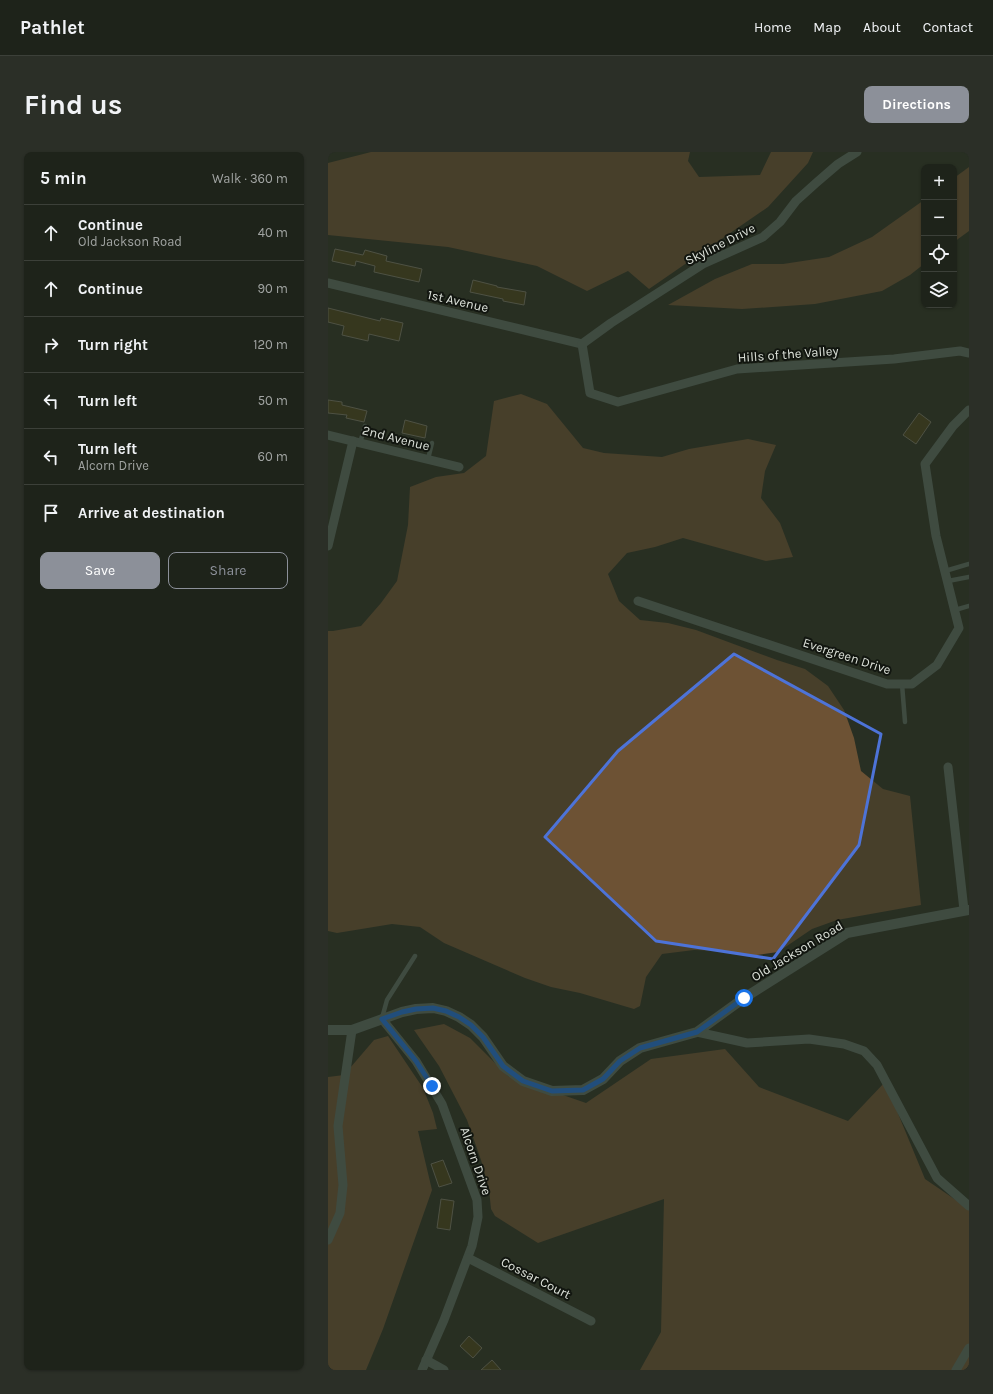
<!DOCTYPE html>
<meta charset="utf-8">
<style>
body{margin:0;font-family:Karla,sans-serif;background:#2b2f27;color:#f1f3f6}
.controls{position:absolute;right:12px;top:12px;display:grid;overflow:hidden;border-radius:8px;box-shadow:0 1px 3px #0004}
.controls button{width:36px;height:36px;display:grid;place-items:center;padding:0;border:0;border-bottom:1px solid #3c4039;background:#1e231a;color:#f1f3f6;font:20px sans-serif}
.stop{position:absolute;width:12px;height:12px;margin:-9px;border:3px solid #1a73e8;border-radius:50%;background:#fff}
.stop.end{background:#1a73e8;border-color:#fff;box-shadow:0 1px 4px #0008}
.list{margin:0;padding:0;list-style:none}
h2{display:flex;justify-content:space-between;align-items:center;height:52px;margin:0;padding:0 16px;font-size:17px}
h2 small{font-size:13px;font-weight:400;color:#a1a4a2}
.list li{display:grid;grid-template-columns:26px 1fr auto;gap:12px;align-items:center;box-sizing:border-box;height:56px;padding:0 16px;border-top:1px solid #3c4039}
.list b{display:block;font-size:15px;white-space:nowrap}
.list p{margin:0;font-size:13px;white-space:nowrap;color:#a1a4a2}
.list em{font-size:13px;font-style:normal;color:#a1a4a2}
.actions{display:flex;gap:8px;padding:12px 16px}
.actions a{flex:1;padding:9px 0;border:1px solid #8c9099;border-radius:8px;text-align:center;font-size:14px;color:#8c9099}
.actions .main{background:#8c9099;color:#fff}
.icon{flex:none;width:22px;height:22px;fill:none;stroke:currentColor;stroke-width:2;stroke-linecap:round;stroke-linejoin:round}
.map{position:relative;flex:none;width:641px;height:1218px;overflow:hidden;border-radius:8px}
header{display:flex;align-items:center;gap:24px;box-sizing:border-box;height:56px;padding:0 20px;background:#1e231a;border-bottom:1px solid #3c4039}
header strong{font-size:19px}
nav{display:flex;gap:22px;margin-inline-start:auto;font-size:14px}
.intro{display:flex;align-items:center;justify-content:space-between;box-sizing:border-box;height:96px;padding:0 24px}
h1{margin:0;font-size:28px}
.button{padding:10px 18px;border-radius:8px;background:#8c9099;color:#fff;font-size:14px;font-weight:700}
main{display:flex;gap:24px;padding:0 24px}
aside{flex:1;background:#1e231a;border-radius:8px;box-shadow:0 1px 3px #0004}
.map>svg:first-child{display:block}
.forest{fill:#6d5234}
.building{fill:#47411a;stroke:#7c7a6b}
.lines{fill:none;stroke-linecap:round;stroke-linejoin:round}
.service{stroke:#5b6d65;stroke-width:4.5}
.minor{stroke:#5b6d65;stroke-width:9}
.tertiary{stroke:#5b6d65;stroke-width:10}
.route{stroke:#1a73e8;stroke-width:5}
.marked{fill:none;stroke:#4d73d8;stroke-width:3;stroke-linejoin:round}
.labels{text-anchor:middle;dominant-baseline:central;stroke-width:4;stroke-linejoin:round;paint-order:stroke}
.street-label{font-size:13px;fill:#dde2da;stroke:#121610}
</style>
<header>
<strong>Pathlet</strong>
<nav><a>Home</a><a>Map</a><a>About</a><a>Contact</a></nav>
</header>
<div class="intro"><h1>Find us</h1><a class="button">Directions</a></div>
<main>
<aside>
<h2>5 min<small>Walk · 360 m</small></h2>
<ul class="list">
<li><svg class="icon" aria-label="ahead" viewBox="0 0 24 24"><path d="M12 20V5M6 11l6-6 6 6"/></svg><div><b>Continue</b><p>Old Jackson Road</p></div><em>40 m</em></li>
<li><svg class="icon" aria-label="ahead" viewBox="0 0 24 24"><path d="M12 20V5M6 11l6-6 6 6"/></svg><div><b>Continue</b></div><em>90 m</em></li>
<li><svg class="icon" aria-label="right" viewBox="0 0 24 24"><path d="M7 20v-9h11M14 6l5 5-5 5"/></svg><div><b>Turn right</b></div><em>120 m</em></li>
<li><svg class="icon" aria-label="left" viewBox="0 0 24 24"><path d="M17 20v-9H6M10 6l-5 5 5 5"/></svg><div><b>Turn left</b></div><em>50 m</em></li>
<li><svg class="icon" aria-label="left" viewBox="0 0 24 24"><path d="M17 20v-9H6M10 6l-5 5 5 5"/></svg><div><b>Turn left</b><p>Alcorn Drive</p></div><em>60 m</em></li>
<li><svg class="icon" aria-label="arrive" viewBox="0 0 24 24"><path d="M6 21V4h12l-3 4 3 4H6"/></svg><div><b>Arrive at destination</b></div></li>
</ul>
<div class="actions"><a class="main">Save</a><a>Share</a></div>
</aside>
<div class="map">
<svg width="641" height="1218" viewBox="0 0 641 1218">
<rect width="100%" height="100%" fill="#282f23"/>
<g class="forest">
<polygon points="43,0 362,0 360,9 371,25 432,23 443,0 485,0 480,11 440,55 321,137 300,119 259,139 209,114 120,95 0,83 0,11"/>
<polygon points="641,15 641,79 626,90 626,26"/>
<polygon points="596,48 596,112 582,123 554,139 487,152 414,157 340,153 387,127 424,112 455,112 501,105 544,85"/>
<polygon points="193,242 219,252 255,296 276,301 334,305 361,297 420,287 448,293 437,319 433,346 452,371 465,405 438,409 355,386 327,395 299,401 280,422 291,449 312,468 340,471 368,478 449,508 477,517 500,534 516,558 526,586 533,619 555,637 582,644 593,753 509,768 484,777 450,800 422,804 395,799 366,798 334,802 318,825 312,854 306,857 252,841 223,835 197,826 116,791 92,775 64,772 9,781 0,779 0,479 5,479 33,474 53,451 69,429 80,373 82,335 108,325 136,321 158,304 166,249"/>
<polygon points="116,872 142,886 180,924 258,951 323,907 397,897 431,935 520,969 557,930 597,1027 641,1057 641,1218 312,1218 333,1180 336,1047 210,1091 167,1064 163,1057 161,1037 153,1008 139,968 111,914 86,878"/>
<polygon points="60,884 95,936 105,961 109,977 90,979 104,1038 55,1177 38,1218 0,1218 0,925 16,923 46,888"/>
</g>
<g class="building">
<polygon points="7,97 35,103 37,98 59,104 58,109 94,117 91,130 46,120 47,114 28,109 27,114 4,109"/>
<polygon points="145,128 169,134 169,135 198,140 196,153 175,149 175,147 142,140"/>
<polygon points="0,156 52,169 53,166 75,171 71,189 41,182 40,189 14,183 16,174 0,170"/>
<polygon points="0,248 14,250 14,253 39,259 36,270 18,266 19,263 0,261"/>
<polygon points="591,261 603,270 588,292 575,283"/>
<polygon points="77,268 99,274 97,286 74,281"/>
<polygon points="115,1008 124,1031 111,1035 103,1012"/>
<polygon points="113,1047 126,1049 122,1078 109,1076"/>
<polygon points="141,1184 154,1196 145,1206 132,1194"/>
<polygon points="164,1208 173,1218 153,1218"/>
</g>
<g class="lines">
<g class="service">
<polyline points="32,291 37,274"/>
<polyline points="100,307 104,291"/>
<polyline points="617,419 641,412"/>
<polyline points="620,429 641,425"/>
<polyline points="627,458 641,454"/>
<polyline points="574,532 577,570"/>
<polyline points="54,866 59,848 87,804"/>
</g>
<g class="minor">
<polyline points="0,131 254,192"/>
<polyline points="254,192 262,241 290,250 409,217 566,207 632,199 641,201"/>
<polyline points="254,192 283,171 375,112 435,85 452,70 468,49 488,31 510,12 529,0"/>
<polyline points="0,283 131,315"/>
<polyline points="0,394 25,289"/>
<polyline points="310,449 559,532 584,532 609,513 631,476 608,384 597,312 625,274 641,258"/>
<polyline points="620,615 636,758"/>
<polyline points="54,867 88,909 114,952 149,1048 150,1065 144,1094 116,1168 94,1218"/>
<polyline points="369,880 419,891 481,887 516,892 536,899 549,913 609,1026 641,1054"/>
<polyline points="0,1088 12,1061 15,1033 10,974 24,878"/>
<polyline points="140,1106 263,1169"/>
<polyline points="98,1208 116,1218"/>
<polyline points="628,1218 641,1196"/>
</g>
<polyline class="tertiary" points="0,878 24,878 74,860 88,857 105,856 118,859 131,865 143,873 155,885 175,914 195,929 224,939 255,938 275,927 292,909 312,896 369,880 416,846 519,781 641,758"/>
</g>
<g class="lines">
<polyline class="route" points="104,934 88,909 54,867 74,860 88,857 105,856 118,859 131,865 143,873 155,885 175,914 195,929 224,939 255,938 275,927 292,909 312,896 369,880 416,846"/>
</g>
<path d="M0 0H641V1218H0ZM406 502 553 582 531 693 445 807 328 789 217 685 290 599Z" fill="#282f23" fill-opacity=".55" fill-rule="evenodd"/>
<path class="marked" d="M406 502 553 582 531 693 445 807 328 789 217 685 290 599Z"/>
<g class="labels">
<g class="street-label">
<text transform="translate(392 92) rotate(-27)">Skyline Drive</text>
<text transform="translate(130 149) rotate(13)">1st Avenue</text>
<text transform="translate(460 202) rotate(-4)">Hills of the Valley</text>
<text transform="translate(68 286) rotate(14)">2nd Avenue</text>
<text transform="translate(519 504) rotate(18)">Evergreen Drive</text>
<text transform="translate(469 799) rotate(-31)">Old Jackson Road</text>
<text transform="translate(148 1009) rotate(71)">Alcorn Drive</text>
<text transform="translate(208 1126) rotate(27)">Cossar Court</text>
</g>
</g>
</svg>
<div class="controls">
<button>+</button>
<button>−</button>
<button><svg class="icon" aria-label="locate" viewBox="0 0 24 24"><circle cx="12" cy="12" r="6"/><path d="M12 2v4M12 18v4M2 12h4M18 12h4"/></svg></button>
<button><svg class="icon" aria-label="layers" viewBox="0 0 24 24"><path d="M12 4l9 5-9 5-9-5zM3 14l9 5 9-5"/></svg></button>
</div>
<div class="stop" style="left:416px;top:846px"></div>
<div class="stop end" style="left:104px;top:934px"></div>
</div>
</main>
